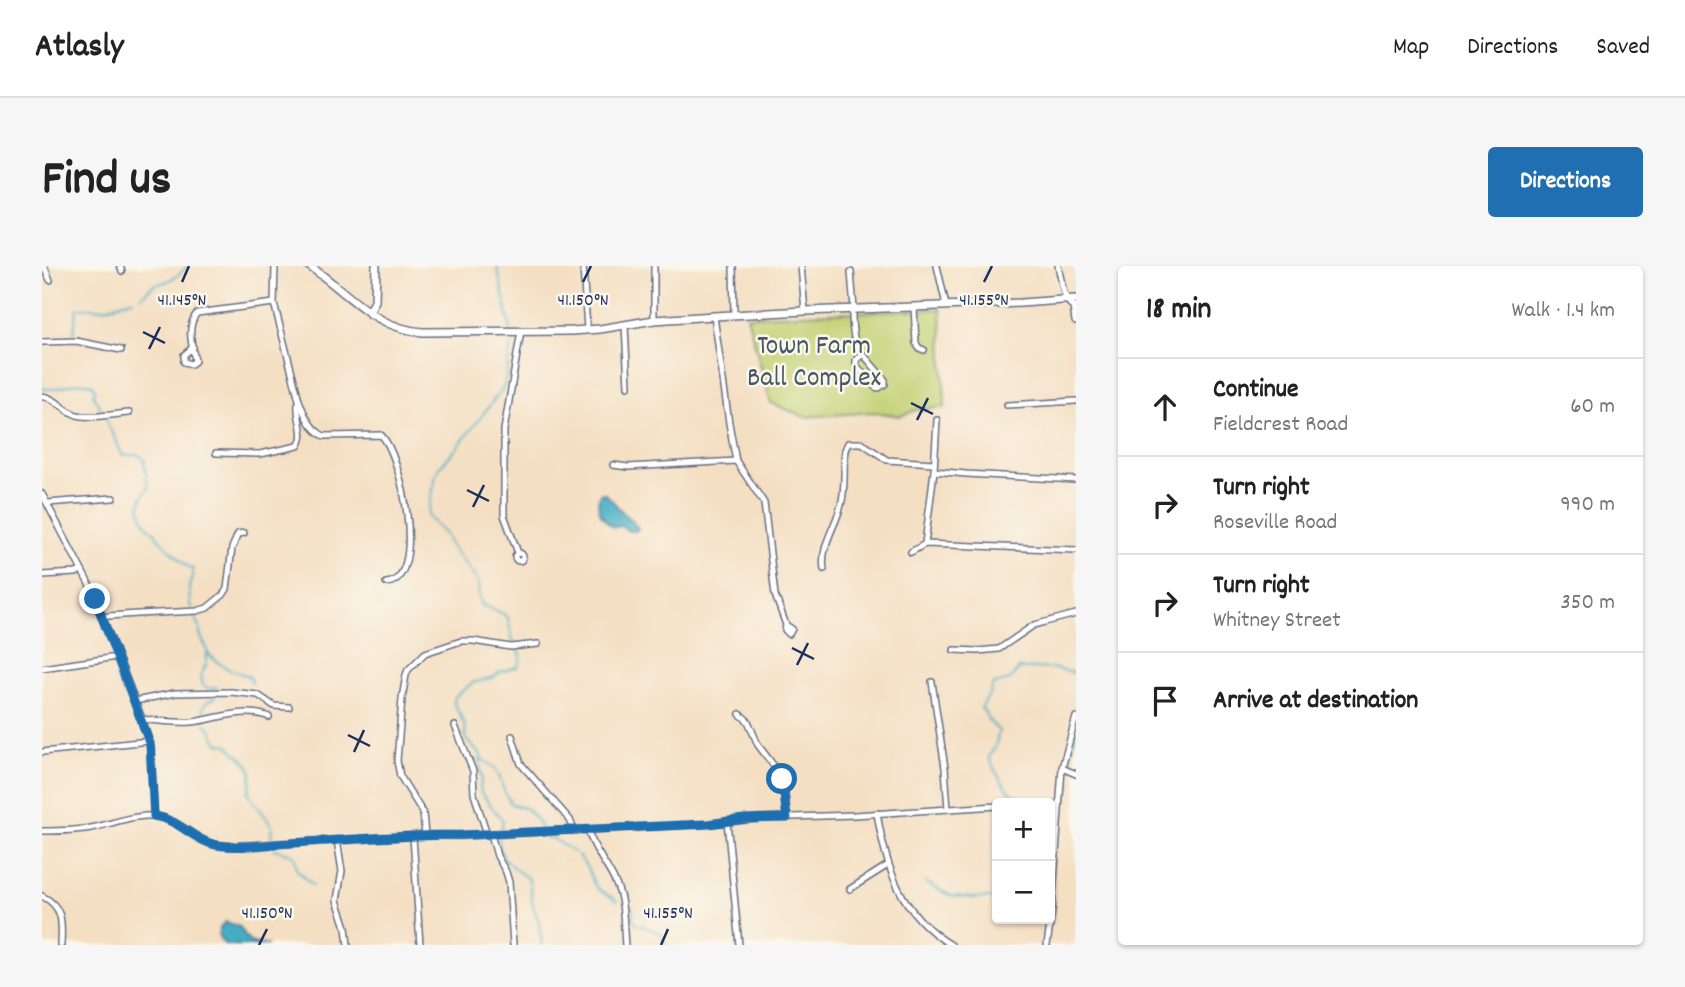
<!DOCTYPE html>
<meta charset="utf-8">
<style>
body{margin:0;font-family:Dekko,sans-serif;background:#f6f6f6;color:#222}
.controls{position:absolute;right:21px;bottom:21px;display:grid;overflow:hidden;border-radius:7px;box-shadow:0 2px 5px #0004}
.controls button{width:63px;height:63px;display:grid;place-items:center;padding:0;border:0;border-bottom:2px solid #e0e0e0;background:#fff;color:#222;font:35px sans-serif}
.stop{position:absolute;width:21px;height:21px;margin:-16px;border:5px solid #1f6fb2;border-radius:50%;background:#fff}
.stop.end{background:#1f6fb2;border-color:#fff;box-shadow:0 2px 7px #0008}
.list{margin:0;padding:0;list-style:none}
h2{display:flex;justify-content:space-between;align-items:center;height:91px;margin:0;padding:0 28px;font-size:30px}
h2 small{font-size:23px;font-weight:400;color:#767676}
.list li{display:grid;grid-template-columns:46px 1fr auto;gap:21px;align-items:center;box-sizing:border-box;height:98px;padding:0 28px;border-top:2px solid #e0e0e0}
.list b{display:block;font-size:26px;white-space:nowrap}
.list p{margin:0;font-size:23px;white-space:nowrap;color:#767676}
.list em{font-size:23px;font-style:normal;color:#767676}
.icon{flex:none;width:38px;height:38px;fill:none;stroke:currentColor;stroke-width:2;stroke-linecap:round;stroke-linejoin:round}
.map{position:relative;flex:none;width:1034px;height:679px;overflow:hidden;border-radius:7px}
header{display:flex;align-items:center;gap:42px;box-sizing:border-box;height:98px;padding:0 35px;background:#fff;border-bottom:2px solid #e0e0e0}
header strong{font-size:33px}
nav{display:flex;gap:38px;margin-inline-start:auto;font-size:24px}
.intro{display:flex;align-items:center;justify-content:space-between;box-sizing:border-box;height:168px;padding:0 42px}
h1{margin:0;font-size:49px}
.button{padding:18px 32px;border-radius:7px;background:#1f6fb2;color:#fff;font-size:24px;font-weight:700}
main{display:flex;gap:42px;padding:0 42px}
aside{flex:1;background:#fff;border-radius:7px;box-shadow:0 2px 5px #0004}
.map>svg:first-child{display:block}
.green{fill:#c3d274;stroke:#6f8069;stroke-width:2}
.water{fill:#45aec4;stroke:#306e91;stroke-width:2}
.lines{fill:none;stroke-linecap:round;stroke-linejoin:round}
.stream{stroke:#45aec4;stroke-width:2}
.minor-casing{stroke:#676d81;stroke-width:8}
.major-casing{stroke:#676d81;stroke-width:10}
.minor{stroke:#fff;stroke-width:5}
.major{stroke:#fff;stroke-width:7}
.route{stroke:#1f6fb2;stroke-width:9}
.ticks{fill:none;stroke:#1b2f5e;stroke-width:2.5}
.labels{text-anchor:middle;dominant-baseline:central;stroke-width:5;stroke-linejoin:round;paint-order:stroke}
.park-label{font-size:28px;fill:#455864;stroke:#fbf7ec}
.ticks-label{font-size:18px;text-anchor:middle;fill:#1b2f5e;stroke:#fbf7ec;stroke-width:5;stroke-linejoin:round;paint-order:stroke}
</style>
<header>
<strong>Atlasly</strong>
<nav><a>Map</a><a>Directions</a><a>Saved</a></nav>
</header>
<div class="intro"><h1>Find us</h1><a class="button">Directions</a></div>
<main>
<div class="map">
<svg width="1034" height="679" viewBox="0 0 1034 679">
<rect width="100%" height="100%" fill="#fbf7ec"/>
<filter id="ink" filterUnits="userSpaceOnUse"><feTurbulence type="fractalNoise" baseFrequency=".0143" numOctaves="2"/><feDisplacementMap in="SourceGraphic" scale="14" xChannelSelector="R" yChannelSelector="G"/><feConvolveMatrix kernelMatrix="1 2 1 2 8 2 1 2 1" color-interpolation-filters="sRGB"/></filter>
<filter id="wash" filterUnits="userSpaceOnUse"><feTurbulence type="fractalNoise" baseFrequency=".00686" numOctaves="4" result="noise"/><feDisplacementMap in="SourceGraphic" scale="28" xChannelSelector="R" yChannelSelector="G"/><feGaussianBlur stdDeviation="1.57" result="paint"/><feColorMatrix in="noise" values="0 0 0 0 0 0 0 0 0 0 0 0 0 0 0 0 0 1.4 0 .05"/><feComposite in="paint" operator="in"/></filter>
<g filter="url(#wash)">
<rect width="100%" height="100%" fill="#f4dfc3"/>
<polygon class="green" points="899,43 903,141 874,144 858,150 833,146 763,151 729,137 705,50"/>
<g class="water">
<path d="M561 227 565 229 585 251 591 255 592 258 596 262 594 265H587L579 260 571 261C560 253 553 242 558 228Z"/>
<polygon points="184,656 198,661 203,670 210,677 226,679 184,679 179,675 176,668 179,660"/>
</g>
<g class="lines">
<g class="stream">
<polyline points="455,0 469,64"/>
<path d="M98 31 113 18C125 18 138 9 145 0"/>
<path d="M32 67 34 46 36 42C45 41 53 43 61 42 72 41 80 35 91 34"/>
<path d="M0 122C17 127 35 111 51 119L53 125 51 129 61 146"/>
<path d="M64 152C68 165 76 176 80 189H96L102 193 106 223C97 233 96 241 102 254 106 261 107 264 114 267L115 271 147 302 151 303V311L147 319 148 340 151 342"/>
<polyline points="152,349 158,362 158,369 165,383 165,397 159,408 161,420 169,423 175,421"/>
<path d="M165 387C171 393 183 402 191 405 198 407 202 407 209 412L210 418"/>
<polyline points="163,451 161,441 166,435 173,432 174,428"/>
<path d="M163 458 170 464 173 473 177 477 186 479 206 498 210 506 208 522 206 526C213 539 222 547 230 560L229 572"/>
<polyline points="440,493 452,501 456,507 463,527 469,538 485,543 495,555 499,562"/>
<polyline points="1027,494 1034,467"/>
<polyline points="1025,514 1029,519"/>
<path d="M975 533C962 520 953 508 947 491L953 481 957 465 946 454 945 449 939 442 949 426 950 420 953 418 968 414 977 403 1009 402 1034 407"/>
<polyline points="459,563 461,555 439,527 438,521 440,513 438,500 439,489 424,474 423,459 412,437 413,431 430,417 452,411 458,406 475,401 478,397 479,388 470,373 466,352 458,346 440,339 437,330 436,315 409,280 402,267 386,250 394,208 397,201 415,182 461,122 464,113 470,69"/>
<polyline points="503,569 504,572 512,573 533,587"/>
<path d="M457 573C456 593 472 603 487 613L491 640 497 656 500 679"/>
<polyline points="232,583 250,588 253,591 255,604 271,619"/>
<polyline points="1008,587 1008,588"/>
<path d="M536 589C539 594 544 599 546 604 550 611 550 617 556 623 562 629 569 629 575 635"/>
<polyline points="883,616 909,630 933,632 955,632"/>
<polyline points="584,636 591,644 591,651 593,657 618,667 624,679"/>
</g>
</g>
</g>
<g filter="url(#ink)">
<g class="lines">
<g class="minor-casing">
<g id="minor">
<polyline points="2,0 8,14"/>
<polyline points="78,0 80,5"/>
<path d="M233 0 232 37 257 134C262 148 268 163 282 170L339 169C360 189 386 315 344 317"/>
<polyline points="541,0 545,64"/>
<polyline points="612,0 612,54"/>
<polyline points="691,0 692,48"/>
<polyline points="759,0 763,45"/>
<polyline points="895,0 904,39"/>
<polyline points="1016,0 1022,27 1026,34"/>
<polyline points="809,6 812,43"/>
<polyline points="872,41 874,77 877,82 882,84"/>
<path d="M810 43C810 56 810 69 815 81L843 114V118L837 122 833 121 814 99V94L821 88"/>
<polyline points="672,50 687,157 694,195 722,237 733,329 744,359 750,363 747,368 743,364 744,359"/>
<polyline points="583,59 586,120"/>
<polyline points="0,76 34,75 79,84"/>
<path d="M151 81 142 89V96L149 98 153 95C150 79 144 61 155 47L232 37"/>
<path d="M0 130C15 132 22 145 35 149 51 153 72 148 87 147"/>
<polyline points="965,139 1034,135"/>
<path d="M174 187 218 188 256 180C265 168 254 152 256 138"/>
<polyline points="571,199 586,201 694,195"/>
<polyline points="892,205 924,208 1034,214"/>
<polyline points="0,228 49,322 100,453 109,483 112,550"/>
<polyline points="5,237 71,232"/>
<polyline points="883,278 892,205 895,154"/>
<polyline points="869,286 883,278 1034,284"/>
<circle cx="477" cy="291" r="4"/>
<polyline points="476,287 462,249 462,164 479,65"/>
<path d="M782 303C778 280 794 260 799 239 804 222 801 202 803 184L806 177H820L845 194 892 197"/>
<polyline points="0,309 34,307 39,305"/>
<polyline points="61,352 66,350 96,348 155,345 165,342 181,329 185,323 190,282 196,268 202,267"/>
<polyline points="912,384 936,385 957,383 992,359 1034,348"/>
<polyline points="0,402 75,391"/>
<polyline points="890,416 903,502 906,543"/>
<polyline points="93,435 133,427 189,426 216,429 232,440 247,441"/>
<polyline points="698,448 706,455 716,479 738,508 742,520 745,552"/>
<path d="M100 453C116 455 133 457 150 456 175 453 202 441 227 451"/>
<polyline points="413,460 431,505 432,528 445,568"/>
<polyline points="470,470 479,498 528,554 532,564"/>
<polyline points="0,486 107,475"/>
<polyline points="1020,502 1034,508"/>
<path d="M835 547C844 602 858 648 909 679"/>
<polyline points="685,555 697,679"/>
<path d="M546 564C551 584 566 599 574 618 583 637 581 659 583 679"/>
<path d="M0 565C17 565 33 565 49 562 70 558 93 548 114 550 135 553 149 570 168 577 175 580 183 580 190 580L383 569 419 570 666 558 720 552 812 549 955 540"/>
<polyline points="449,568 455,590 464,606 467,616 471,679"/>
<polyline points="383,569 381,547 358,510 355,495 360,433 364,409 366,404 383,387 419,375 431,375 469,381 496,378"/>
<polyline points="371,570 378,679"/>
<polyline points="295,574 300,605 295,634 304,661 306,679"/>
<polyline points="808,623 846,599"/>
<path d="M0 630C22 641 20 657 19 679"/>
<polyline points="1005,679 1010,645 1020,502 1034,451"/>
</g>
</g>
<g class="major-casing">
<g id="major">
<path d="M267 0C307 26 330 62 381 66L530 65 558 63 612 54 672 50 763 45 979 37 1034 33"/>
<polyline points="1026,34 1032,41 1034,55"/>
<polyline points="327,47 333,35 334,0"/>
</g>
</g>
<use href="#minor" class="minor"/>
<use href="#major" class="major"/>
</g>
</g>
<g class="lines" filter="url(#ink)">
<path class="route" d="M53 333 108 478 112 550C138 554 153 576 175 579 200 583 227 578 251 577 307 574 363 569 419 569L666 558 702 553 745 552 740 513"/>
</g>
<path class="ticks" d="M140 16 147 0M541 16 549 0M942 16 950 0M101 66 123 77M107 83 118 61M869 137 891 148M875 154 886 132M425 224 447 235M431 241 442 219M750 382 772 393M755 399 766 377M306 469 328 480M312 486 322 464M217 679 225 663M619 679 626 663"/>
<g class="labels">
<g class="park-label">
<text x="772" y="82">Town Farm<tspan x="772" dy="32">Ball Complex</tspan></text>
</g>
</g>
<g class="ticks-label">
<text x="140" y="39">41.145°N</text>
<text x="541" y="39">41.150°N</text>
<text x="942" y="39">41.155°N</text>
<text x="225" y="652">41.150°N</text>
<text x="626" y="652">41.155°N</text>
</g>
</svg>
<div class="controls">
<button>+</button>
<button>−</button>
</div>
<div class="stop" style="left:740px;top:513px"></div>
<div class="stop end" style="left:53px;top:333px"></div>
</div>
<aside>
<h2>18 min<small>Walk · 1.4 km</small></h2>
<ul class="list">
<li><svg class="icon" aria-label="ahead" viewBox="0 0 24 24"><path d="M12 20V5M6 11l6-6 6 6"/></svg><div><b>Continue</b><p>Fieldcrest Road</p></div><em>60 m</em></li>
<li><svg class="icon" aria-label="right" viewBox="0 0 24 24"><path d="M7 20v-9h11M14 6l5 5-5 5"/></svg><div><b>Turn right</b><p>Roseville Road</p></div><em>990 m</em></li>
<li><svg class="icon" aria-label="right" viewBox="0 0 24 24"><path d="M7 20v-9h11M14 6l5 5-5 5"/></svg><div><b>Turn right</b><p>Whitney Street</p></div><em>350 m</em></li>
<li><svg class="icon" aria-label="arrive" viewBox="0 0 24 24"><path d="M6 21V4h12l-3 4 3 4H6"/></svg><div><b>Arrive at destination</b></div></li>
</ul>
</aside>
</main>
